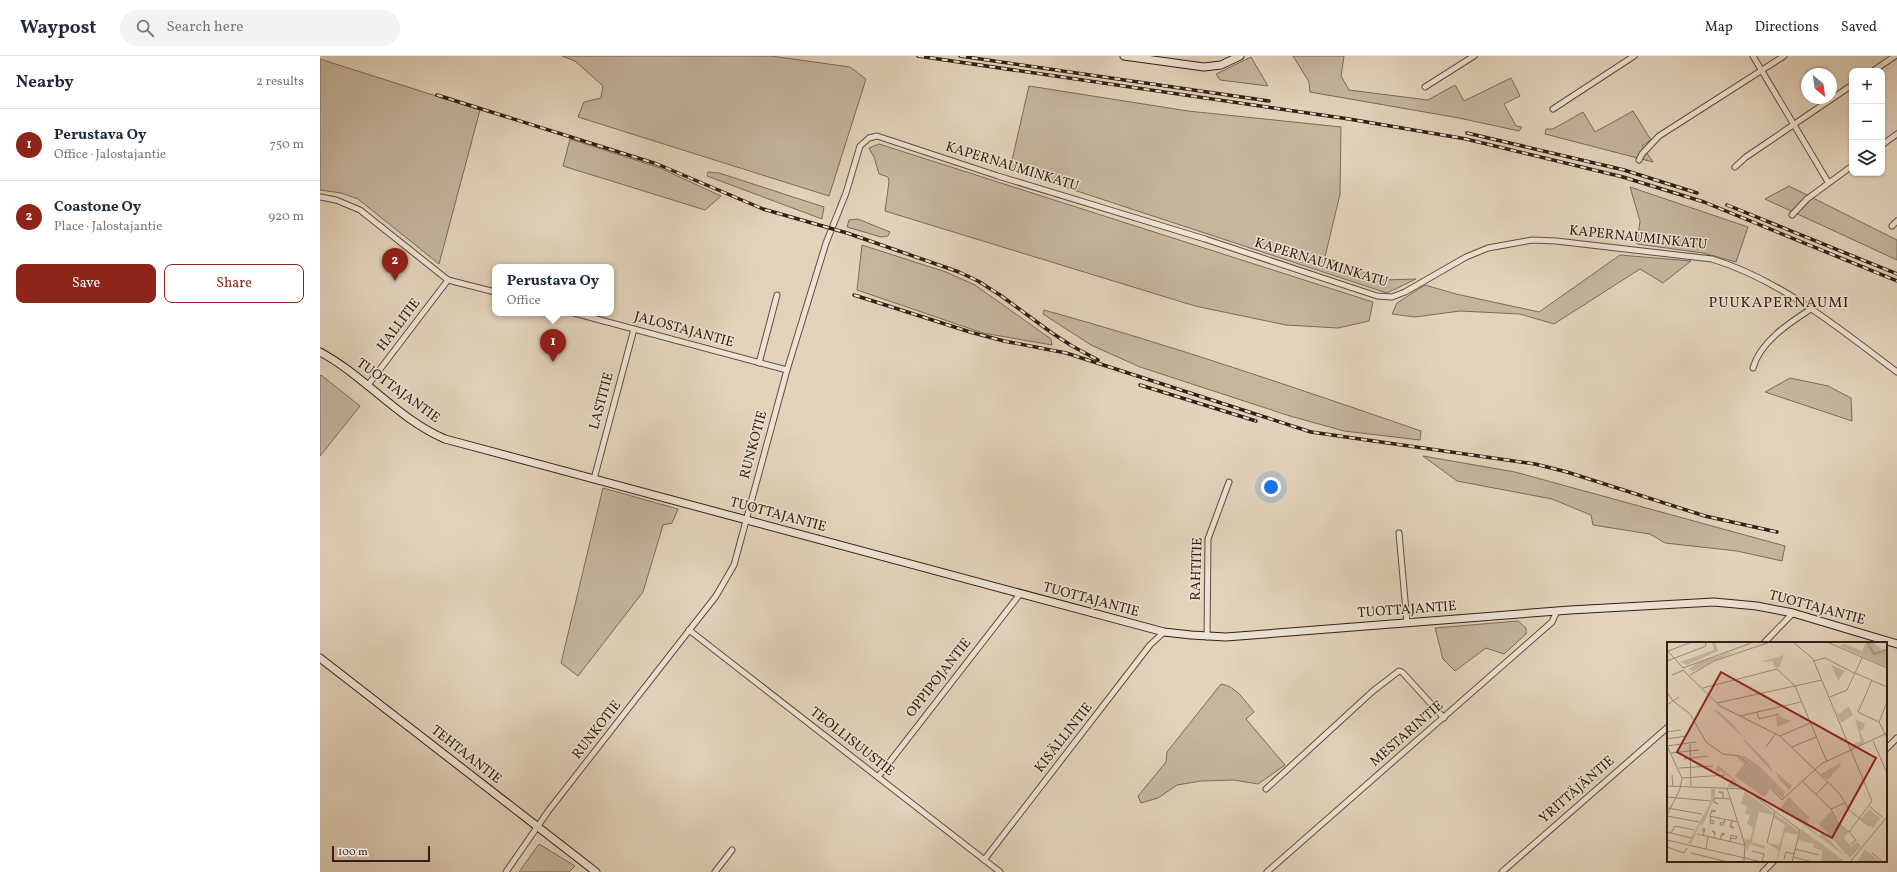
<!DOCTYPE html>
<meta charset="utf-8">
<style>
body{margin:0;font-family:Vollkorn,serif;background:#f2f2f3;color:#1f2937}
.controls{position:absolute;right:12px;top:12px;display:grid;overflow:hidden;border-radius:8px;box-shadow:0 1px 3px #0004}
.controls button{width:36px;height:36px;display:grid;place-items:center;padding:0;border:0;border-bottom:1px solid #e0e1e3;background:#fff;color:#1f2937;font:20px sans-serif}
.compass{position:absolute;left:1481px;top:12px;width:36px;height:36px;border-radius:50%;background:#fff;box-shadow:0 1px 3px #0004;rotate:151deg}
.scale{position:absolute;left:12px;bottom:10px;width:98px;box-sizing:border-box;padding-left:4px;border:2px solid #322014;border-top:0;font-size:11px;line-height:14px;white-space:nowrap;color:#322014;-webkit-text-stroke:3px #ede2d3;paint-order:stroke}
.you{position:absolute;left:951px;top:431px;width:14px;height:14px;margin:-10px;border:3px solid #fff;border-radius:50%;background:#1a73e8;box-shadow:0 0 0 6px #1a73e833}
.badge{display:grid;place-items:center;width:26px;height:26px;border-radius:50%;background:#8f2418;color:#fff;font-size:13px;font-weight:700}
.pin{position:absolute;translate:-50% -33px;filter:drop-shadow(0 1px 2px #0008)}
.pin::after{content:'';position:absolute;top:21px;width:14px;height:12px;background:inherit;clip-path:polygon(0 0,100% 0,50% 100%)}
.popup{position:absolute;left:172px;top:208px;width:122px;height:52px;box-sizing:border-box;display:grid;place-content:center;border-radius:8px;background:#fff;filter:drop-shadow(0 1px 3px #0005);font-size:13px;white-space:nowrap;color:#747a83}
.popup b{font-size:15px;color:#1f2937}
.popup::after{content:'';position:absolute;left:50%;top:100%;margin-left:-8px;border:8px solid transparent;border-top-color:#fff}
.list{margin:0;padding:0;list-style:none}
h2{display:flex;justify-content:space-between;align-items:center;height:52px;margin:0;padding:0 16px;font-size:17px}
h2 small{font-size:13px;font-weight:400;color:#747a83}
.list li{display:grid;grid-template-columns:26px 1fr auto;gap:12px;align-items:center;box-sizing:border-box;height:72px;padding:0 16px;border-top:1px solid #e0e1e3}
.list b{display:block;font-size:15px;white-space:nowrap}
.list p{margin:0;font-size:13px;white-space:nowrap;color:#747a83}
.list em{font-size:13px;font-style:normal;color:#747a83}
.actions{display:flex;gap:8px;padding:12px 16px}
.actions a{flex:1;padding:9px 0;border:1px solid #8f2418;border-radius:8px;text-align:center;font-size:14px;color:#8f2418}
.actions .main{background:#8f2418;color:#fff}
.icon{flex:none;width:22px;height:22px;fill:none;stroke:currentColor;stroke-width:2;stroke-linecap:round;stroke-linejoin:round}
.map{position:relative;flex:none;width:1577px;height:816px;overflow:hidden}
header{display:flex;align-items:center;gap:24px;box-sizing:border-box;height:56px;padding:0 20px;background:#fff;border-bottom:1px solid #e0e1e3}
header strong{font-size:19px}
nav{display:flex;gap:22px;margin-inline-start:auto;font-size:14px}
.search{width:280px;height:36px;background:#f2f2f3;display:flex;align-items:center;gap:10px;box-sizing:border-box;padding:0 14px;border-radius:22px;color:#747a83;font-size:15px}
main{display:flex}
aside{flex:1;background:#fff}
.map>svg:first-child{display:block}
.green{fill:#c5b59f;stroke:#7c6a5a}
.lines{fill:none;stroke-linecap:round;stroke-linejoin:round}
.street-casing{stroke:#5e4d3e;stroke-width:7}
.secondary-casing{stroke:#322014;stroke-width:9}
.street{stroke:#ede2d3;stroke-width:5}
.secondary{stroke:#ede2d3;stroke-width:7}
.rail-casing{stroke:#322014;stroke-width:3.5}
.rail{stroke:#ede2d3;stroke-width:2;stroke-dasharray:6;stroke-linecap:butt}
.labels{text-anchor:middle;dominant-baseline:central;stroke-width:3;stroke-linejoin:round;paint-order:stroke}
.street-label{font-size:14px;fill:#322014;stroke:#ede2d3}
.neighbourhood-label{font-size:15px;letter-spacing:1px;fill:#322014;stroke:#ede2d3}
.inset-river{fill:none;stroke:#a79682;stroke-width:2}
.inset-road{fill:none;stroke:#9c8b78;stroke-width:1}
.view{fill:#8f2418;fill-opacity:0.15;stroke:#8f2418;stroke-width:2}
.inset-edge{fill:none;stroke:#322014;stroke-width:2}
</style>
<header>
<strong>Waypost</strong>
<div class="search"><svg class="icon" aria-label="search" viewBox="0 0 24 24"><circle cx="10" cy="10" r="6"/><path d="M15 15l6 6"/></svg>Search here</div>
<nav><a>Map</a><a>Directions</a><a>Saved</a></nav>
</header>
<main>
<aside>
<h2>Nearby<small>2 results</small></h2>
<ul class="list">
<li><span class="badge">1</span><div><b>Perustava Oy</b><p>Office · Jalostajantie</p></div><em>750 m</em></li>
<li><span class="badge">2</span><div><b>Coastone Oy</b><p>Place · Jalostajantie</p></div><em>920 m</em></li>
</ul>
<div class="actions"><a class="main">Save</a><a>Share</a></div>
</aside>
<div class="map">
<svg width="1577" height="816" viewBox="0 0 1577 816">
<rect width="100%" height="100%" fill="#e3d3bb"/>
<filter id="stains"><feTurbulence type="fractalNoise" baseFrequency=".005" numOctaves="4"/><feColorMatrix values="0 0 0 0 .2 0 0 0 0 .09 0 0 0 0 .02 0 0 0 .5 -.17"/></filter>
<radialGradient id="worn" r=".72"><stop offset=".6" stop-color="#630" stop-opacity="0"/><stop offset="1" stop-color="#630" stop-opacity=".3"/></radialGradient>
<g class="green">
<polygon points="242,0 451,0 530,11 546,23 509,140 258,61 264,46 281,42 283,30 255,5"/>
<polygon points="973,0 1024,0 1021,20 1029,34 1108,44 1135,29 1144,45 1191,22 1200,40 1184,48 1196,70 1202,71 1199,75 1139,62 990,36 989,26"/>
<polygon points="931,1 948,30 900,24 896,18"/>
<polygon points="0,3 160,54 119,208 38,143 21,137 0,134"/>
<polygon points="709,30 868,55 1021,71 1020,138 1005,201 1064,224 1096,223 1067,237 690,113"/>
<polygon points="1313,55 1331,84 1322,90 1333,106 1225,78 1226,73 1233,73 1263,56 1275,76"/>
<polygon points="250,83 340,112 401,140 385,154 243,110"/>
<polygon points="559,88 1053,246 1049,265 1018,272 966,269 875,250 565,155 569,126 568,121 559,118 554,101 549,92"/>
<polygon points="388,116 399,117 504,151 502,163 387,120"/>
<polygon points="1469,130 1577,184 1577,204 1445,143"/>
<polygon points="1310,131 1428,171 1416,206 1383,197 1317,188 1320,165"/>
<polygon points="538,163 570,176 568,180 561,181 527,171 529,164"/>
<polygon points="542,189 626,216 655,229 731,283 732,289 663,277 537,234"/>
<polygon points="1300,199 1371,205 1343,227 1320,213 1234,268 1200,258 1140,255 1095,261 1072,258 1077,247 1105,229 1136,238 1219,256"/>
<path d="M724 254C851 289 976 332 1101 375L1100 384 1024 375 970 360 820 311 771 289 723 258Z"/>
<polygon points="1,319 40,350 0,400 0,320"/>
<polygon points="1470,322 1508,330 1531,342 1532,365 1445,336"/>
<polygon points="1103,400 1195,416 1465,490 1462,505 1417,495 1345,487 1330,478 1273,469 1271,459 1232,443 1137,425"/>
<polygon points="283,432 358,453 352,467 343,469 323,536 258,620 241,607"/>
<polygon points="1198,565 1206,572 1206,578 1184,598 1166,592 1135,615 1123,603 1115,572"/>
<path d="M901 628C916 630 925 645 934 656L926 663 965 709 938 728 914 724 881 725 857 729 838 742 821 747 818 740 846 706 847 696Z"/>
<polygon points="219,788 255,810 249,816 199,816"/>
</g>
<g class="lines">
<g class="street-casing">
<g id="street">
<polyline points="1433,0 1508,126"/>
<polyline points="1553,15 1575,0"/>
<polyline points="1105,31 1154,0"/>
<polyline points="1233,53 1314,0"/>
<polyline points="1562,89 1577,78"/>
<polyline points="1319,104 1322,98 1339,80 1464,0"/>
<polyline points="1415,111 1426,101 1532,29"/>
<polyline points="0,141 16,144 40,154 128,224 175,236"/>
<polyline points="1472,159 1487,143 1532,110"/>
<polyline points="1572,170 1577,165"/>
<polyline points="254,257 467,314"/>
<polyline points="439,307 457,239"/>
<path d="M1433 312C1440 286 1469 267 1491 253"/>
<polyline points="48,329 128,224"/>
<polyline points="274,423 314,273"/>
<polyline points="1079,477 1087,567"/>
<polyline points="369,574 680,816"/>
<polyline points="887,581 888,483 909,426"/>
<polyline points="1444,587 1473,557"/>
<polyline points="1566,693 1577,682"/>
<polyline points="558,721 700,538"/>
<polyline points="946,733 1053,635 1079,615 1082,616 1124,662"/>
<polyline points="664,804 830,589 844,576"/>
<path d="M186 816 229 754 396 540 414 509 467 314 506 187 526 137 540 90 549 82 557 80 678 120 885 183 1057 240 1072 241 1085 236 1146 201 1168 192 1212 184 1236 185 1392 203C1461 224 1520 273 1577 316"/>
<polyline points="395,816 412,794"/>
<polyline points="947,816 1232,566 1237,555"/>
<polyline points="1182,816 1348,671"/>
<polyline points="1443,816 1454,805"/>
</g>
</g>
<g class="secondary-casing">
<g id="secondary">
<polyline points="804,0 884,11 901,9 920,0"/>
<path d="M0 296C45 320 78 363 125 383L844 576 871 579 906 581 1250 554 1394 546 1437 550 1473 557 1577 588"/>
<polyline points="0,602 276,816"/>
</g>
</g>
<use href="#street" class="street"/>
<use href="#secondary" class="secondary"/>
<g class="rail-casing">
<g id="rail">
<polyline points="598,0 1029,63 1146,83 1303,121 1384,146 1577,225"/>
<polyline points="640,0 949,45"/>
<polyline points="117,39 337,108 443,153 527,177 639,216 658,225 680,239 732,277 752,290 778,304"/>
<polyline points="1147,77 1304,114 1377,137"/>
<polyline points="1407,149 1577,218"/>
<polyline points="534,239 650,276 684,285 746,297 991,376 1215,408 1247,416 1385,460 1457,476"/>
<polyline points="820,329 936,365"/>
</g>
</g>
<use href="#rail" class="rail"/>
</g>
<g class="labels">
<g class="street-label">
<text transform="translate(692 111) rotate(17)">KAPERNAUMINKATU</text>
<text transform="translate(1318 182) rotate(6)">KAPERNAUMINKATU</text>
<text transform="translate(1001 207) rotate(17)">KAPERNAUMINKATU</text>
<text transform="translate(79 269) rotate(-53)">HALLITIE</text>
<text transform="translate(364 274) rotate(15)">JALOSTAJANTIE</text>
<text transform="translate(78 335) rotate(36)">TUOTTAJANTIE</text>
<text transform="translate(282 345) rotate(-75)">LASTITIE</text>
<text transform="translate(434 389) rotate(-75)">RUNKOTIE</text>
<text transform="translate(458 459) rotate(15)">TUOTTAJANTIE</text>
<text transform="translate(877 513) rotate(-88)">RAHTITIE</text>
<text transform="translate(771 544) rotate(15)">TUOTTAJANTIE</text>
<text transform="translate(1497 552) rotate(15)">TUOTTAJANTIE</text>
<text transform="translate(1087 554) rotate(-4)">TUOTTAJANTIE</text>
<text transform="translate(619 622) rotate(-52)">OPPIPOJANTIE</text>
<text transform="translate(277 674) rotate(-52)">RUNKOTIE</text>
<text transform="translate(1087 678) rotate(-41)">MESTARINTIE</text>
<text transform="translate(744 682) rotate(-52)">KISÄLLINTIE</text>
<text transform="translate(532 686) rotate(38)">TEOLLISUUSTIE</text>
<text transform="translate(146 699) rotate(38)">TEHTAANTIE</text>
<text transform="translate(1257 734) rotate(-41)">YRITTÄJÄNTIE</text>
</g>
<g class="neighbourhood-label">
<text x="1459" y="247">PUUKAPERNAUMI</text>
</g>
</g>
<g transform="translate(1347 586)">
<rect width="220" height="220" fill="#e3d3bb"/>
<path d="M45 0H48L51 9 20 23 13 20 47 8ZM199 0H206L214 7H220V25L172 4 178 2 195 9ZM71 8 26 29 22 27 30 21ZM117 13 112 26 107 25 106 19 93 20ZM164 23 178 29 171 39 170 36ZM182 64 186 73 174 81 168 67 172 72ZM48 67 65 81 78 97 47 68ZM112 73 118 77 125 79 110 85 109 74ZM188 77 198 82 196 88 193 89 198 101 186 107 184 103 194 99ZM78 98 101 121 107 132 77 99ZM76 113 92 124 118 150 116 157 75 115ZM69 115H73L103 147 97 155 68 134 77 122ZM173 121 174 123 161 138 154 132ZM51 123 69 139V145H60L65 137 54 129H49ZM108 129 125 144 122 148 113 138ZM44 147H48V155L36 183 33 182 24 202 21 201 44 159ZM78 149 107 171 106 173 92 170 85 200 98 204 97 207 83 202 80 209 77 197 83 198 86 186 80 182 83 173 78 172 80 164 74 162ZM122 155 143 176 139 178 143 186 152 194 155 190 178 214 113 166ZM202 167 213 176 206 186 194 177ZM164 169 169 180 181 190 177 196 184 204 190 200 194 204 183 216 152 182ZM108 172 132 189 131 193 118 190 110 220 111 208 100 201 112 203 118 183 107 176ZM134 187 156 203 178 220H154L155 208 146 206 147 202 131 198ZM202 201 198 208 214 220H190Z" fill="#c5b59f"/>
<path class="inset-river" d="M200 0 207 12 220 8"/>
<path class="inset-road" d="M126 0 146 17 205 159 182 190 171 181 164 167 136 140M160 0 220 26M0 8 16 26M1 9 25 0M0 19 39 4 38 0M147 19 158 16 187 31M16 26 84 1M17 29 53 64 113 94 173 152 182 168 202 184M188 31 220 45M5 33 17 28M23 33 47 19 103 0M205 38 191 70 212 80M36 46 110 27 128 44 160 120M0 50 6 59 23 72 39 100 56 112 73 114 115 158 154 122 220 91M163 55 180 48 195 16M220 60 212 80 220 96M50 61 155 38M0 63 12 55M90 70 92 77 112 72M73 74 134 60M0 90 14 88M113 94 143 81M0 97 19 94M206 99 220 131M23 102 24 144M0 104 15 136 13 147 0 173M0 104 29 100M99 105 109 91M125 105 149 95M4 111 32 108M17 117 41 114M12 126 46 124M5 133 6 145M15 136 58 133M0 144 78 147 133 188 125 220M60 146 78 203 77 220M149 152 161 140M0 155 44 159M56 157V150H52L56 152M47 160 51 162 47 160V157L49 156 63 157M202 164 215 175M0 166 35 172M164 167 178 161M0 174 32 180M42 174 71 180M43 174 45 168 49 169 44 170M43 178 47 179 46 182 43 181 44 174M57 181 54 180 53 183H56L57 181 58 177M64 183 67 186 63 185 65 179M0 190 24 196M182 190 189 198 184 202M4 191 8 184 27 188M30 192 78 203M36 194 37 190 38 187H35L37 190M47 196 48 192V190L45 189 48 192M0 198 95 220M53 198 55 191 58 192 54 194M63 200 64 193 70 195 69 197 64 196M100 201 108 169M0 205 17 211 20 206M39 207 41 195M128 207 152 213M85 209 97 212 95 220M24 211 61 220M205 211 216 220M126 215 146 220M117 217 119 210 127 212M183 220 219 176"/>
<path class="view" d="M54 30 209 116 165 196 10 110Z"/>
<rect width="220" height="220" class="inset-edge"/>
</g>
<rect width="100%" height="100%" filter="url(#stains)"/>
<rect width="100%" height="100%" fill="url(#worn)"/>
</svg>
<div class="controls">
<button>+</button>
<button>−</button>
<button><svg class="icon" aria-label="layers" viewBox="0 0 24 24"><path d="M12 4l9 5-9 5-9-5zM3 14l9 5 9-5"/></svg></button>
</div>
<svg class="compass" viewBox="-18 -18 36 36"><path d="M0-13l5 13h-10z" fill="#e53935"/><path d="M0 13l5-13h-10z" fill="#747a83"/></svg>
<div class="scale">100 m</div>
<div class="you"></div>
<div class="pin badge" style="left:233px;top:306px">1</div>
<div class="popup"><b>Perustava Oy</b>Office</div>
<div class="pin badge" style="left:75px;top:225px">2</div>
</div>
</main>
